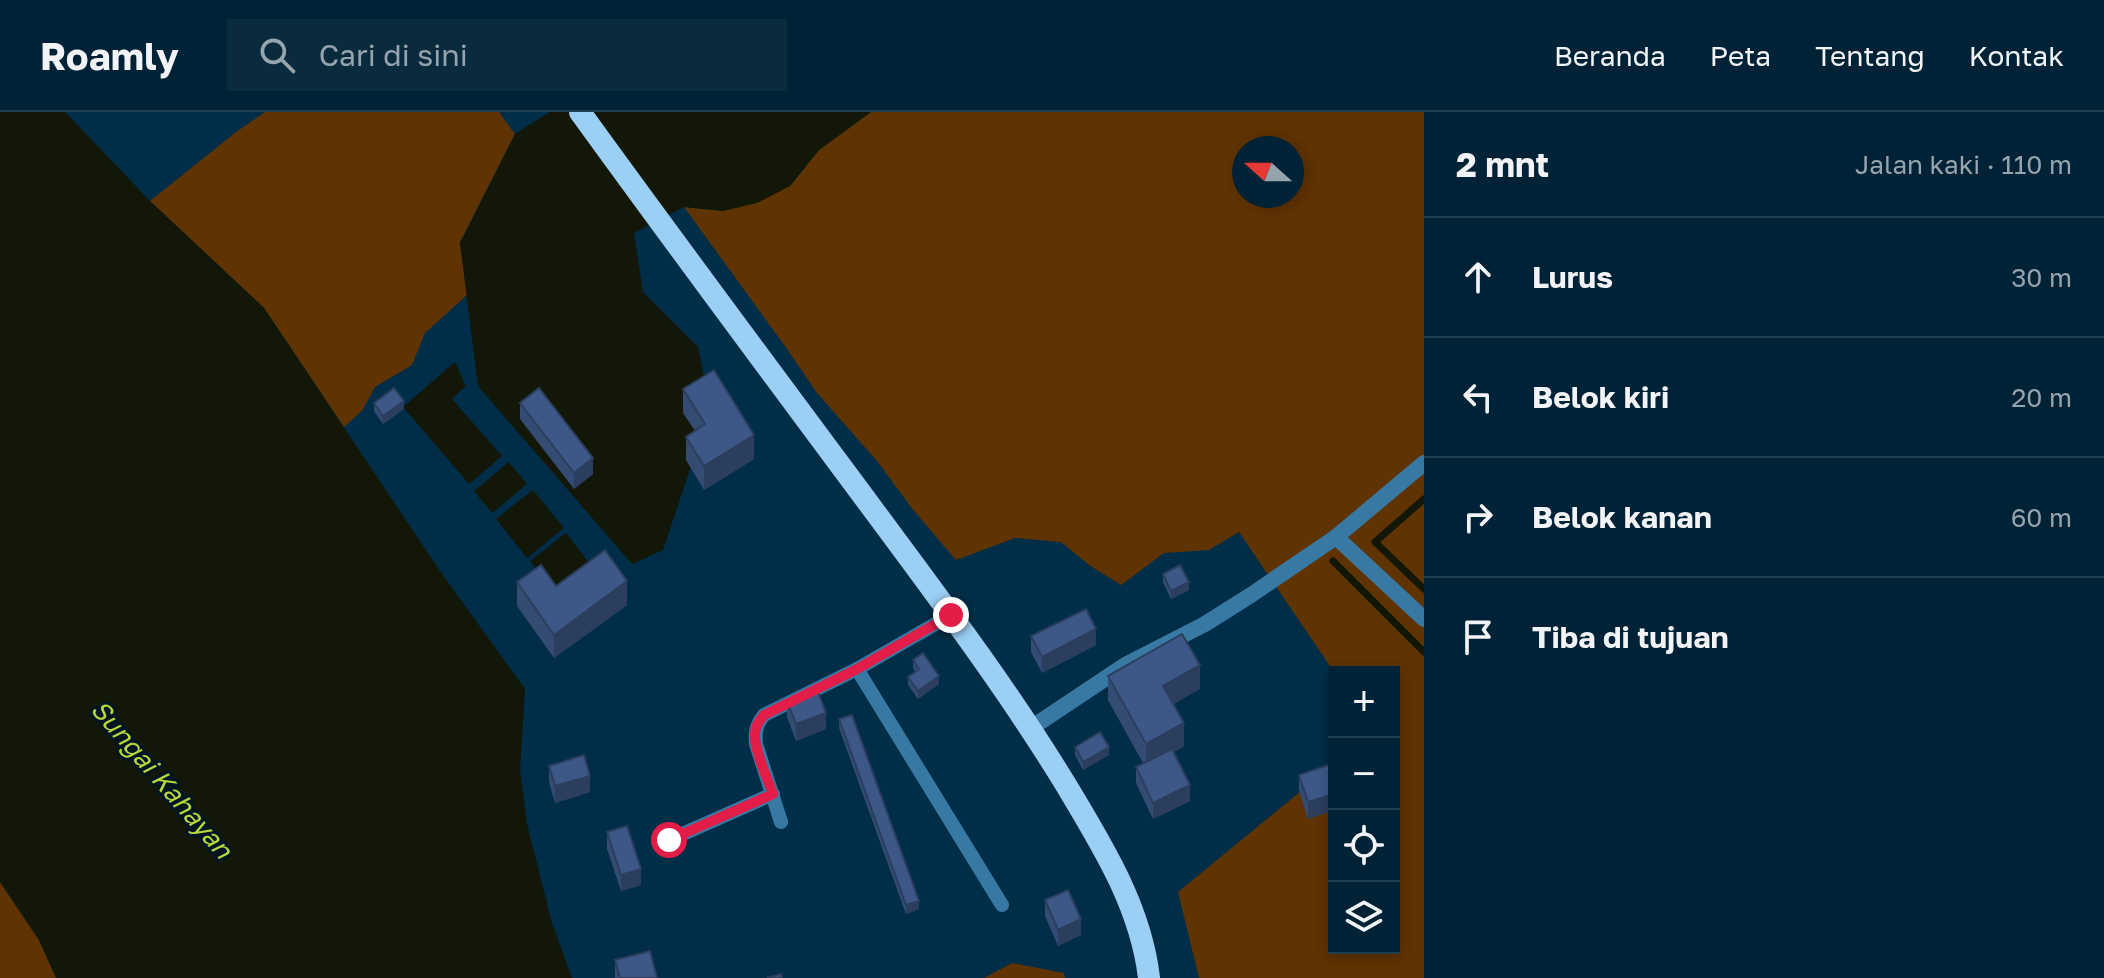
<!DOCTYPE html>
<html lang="id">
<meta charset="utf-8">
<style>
body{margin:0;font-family:"Golos Text",sans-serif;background:#0a2a3e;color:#f1f3f6}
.controls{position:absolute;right:24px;bottom:24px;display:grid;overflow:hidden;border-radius:0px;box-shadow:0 4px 12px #0003}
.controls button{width:72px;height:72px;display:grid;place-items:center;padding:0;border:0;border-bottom:2px solid #223f51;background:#002236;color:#f1f3f6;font:40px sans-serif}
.compass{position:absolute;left:1232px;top:24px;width:72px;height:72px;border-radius:50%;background:#002236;box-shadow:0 4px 12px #0003;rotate:291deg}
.stop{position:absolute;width:24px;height:24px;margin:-18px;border:6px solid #e11d48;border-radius:50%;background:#fff}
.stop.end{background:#e11d48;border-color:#fff;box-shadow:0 2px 8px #0008}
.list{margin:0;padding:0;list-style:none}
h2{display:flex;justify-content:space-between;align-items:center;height:104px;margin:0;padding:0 32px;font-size:34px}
h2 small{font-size:26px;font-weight:400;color:#95a4ad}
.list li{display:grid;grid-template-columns:52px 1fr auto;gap:24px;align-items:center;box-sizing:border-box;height:120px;padding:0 32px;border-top:2px solid #223f51}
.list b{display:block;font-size:30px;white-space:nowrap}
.list em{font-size:26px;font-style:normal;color:#95a4ad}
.icon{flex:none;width:44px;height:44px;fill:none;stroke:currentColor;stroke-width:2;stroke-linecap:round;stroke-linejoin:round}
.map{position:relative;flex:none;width:1424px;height:866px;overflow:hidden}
header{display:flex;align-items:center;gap:48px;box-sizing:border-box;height:112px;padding:0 40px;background:#002236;border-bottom:2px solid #223f51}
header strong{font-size:38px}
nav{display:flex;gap:44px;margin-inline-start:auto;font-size:28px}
.search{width:560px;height:72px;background:#0a2a3e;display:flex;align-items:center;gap:20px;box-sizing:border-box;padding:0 28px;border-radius:0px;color:#95a4ad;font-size:30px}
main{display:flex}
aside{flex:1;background:#002236}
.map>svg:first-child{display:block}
.green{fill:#5f3302;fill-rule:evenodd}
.water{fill:#131707}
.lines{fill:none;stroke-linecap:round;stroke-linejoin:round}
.stream{stroke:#131707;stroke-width:7}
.service{stroke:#3879a4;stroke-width:14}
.minor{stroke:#3879a4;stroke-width:16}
.trunk{stroke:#9ccff4;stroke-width:22}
.wall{fill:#344c74}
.shaded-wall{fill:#2b3e5e}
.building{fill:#3d5887;stroke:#2b3e5e;stroke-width:2}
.route{stroke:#e11d48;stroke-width:10}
.labels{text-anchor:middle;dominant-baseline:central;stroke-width:6;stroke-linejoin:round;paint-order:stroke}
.water-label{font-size:26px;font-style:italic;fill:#b8d739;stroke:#011524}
</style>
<header>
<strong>Roamly</strong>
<div class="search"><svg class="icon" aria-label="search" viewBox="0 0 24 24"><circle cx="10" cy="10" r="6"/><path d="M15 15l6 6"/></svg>Cari di sini</div>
<nav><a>Beranda</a><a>Peta</a><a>Tentang</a><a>Kontak</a></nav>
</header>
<main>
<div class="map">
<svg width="1424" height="866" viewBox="0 0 1424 866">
<rect width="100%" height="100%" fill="#002e48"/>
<g class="green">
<polygon points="265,0 499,0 515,22 460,130 467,183 425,221 412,253 375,275 362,299 344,315 264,196 150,89 236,20"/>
<path d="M871 0H1424V866H1199L1178 780 1334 652V836H1394V560H1334L1239 420 1209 438 1164 441 1121 473 1089 453 1061 430 1015 426 956 448 914 399 877 349 817 281 787 237 684 95 723 99 790 74 819 38ZM1244 36H1292V84H1244Z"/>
<polygon points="0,770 39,828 56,866 0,866"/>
<polygon points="1012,851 1064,861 1065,866 984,866"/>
</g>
<g class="water">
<polygon points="0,0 65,0 150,89 264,196 440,459 525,577 520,658 527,712 552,811 572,866 56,866 39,828 0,770"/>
<polygon points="550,0 871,0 819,38 790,74 757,91 723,99 684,95 634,121 643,180 698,235 710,297 663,438 632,452 478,274 460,131 515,22"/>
<polygon points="455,250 466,274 452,287 502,344 469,372 403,295"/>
<polygon points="509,350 527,372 492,401 474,379"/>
<polygon points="533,378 564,416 527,446 496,407"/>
<polygon points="566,421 600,465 563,492 530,449"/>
</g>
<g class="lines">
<g class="stream">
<polyline points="1424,387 1375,430 1424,477"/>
<polyline points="1333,449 1424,540"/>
</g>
<g class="service">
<polyline points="857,557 1002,793"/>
<path d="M781 710 756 632C755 620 756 613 764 603L857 557 951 503"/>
<polyline points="669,728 773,682"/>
</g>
<g class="minor">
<polyline points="1336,425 1424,507"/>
<polyline points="1031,616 1127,552 1205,512 1251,483 1336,425 1424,351"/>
</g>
<path class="trunk" d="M580 0C677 134 776 267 875 400 941 489 1008 578 1066 673 1102 733 1141 795 1149 866"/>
</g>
<g class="wall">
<polygon points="683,277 754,347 704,378 686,348 686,325 695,319 683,301"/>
<polygon points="374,291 404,297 383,312 374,299"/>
<polygon points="520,291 593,362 574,377 520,307"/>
<polygon points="1163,462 1189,478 1171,487 1163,470"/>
<polygon points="517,470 556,474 627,493 554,546 517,494"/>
<polygon points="1031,524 1096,533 1042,561 1031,540"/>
<polygon points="913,548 939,572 918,587 908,573 908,565 915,560 913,556"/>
<polygon points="1108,564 1200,577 1173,592 1184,634 1174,640 1190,689 1153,707 1136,671 1136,655 1143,651 1108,588"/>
<polygon points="787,589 826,617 796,629 787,605"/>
<polygon points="839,607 919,797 906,802 839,616"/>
<polygon points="1075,635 1109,643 1083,658 1075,643"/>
<polygon points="1334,651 1334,698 1308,707 1299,679 1299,663"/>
<polygon points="549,654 590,680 555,691 549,670"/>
<polygon points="607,720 641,773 621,779 607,737"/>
<polygon points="1045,788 1081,823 1058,834 1045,804"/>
<polygon points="615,848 657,866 615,866"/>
</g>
<g class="shaded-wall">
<polygon points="404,289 404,297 383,312 383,304"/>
<polygon points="754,323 754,347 704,378 704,354"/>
<polygon points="593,346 593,362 574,377 574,361"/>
<polygon points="627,469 627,493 554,546 554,523"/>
<polygon points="1189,470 1189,478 1171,487 1171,479"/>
<polygon points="1096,517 1096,533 1042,561 1042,545"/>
<polygon points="1200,553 1200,577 1163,598 1163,574"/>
<polygon points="939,564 939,572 918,587 918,579"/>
<polygon points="826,601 826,617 796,629 796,612"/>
<polygon points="1184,611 1184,634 1146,656 1146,632"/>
<polygon points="1109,635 1109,643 1083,658 1083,650"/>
<polygon points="590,664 590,680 555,691 555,674"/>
<polygon points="1190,673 1190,689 1153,707 1153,691"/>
<polygon points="1334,682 1334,698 1308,707 1308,690"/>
<polygon points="641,757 641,773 621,779 621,763"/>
<polygon points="919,789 919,797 906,802 906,793"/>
<polygon points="1081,807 1081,823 1058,834 1058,818"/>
</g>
<g class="building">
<polygon points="714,258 754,323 704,354 686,325 705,312 683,277"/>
<polygon points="394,276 404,289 383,304 374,291"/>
<polygon points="539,276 593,346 574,361 520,291"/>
<polygon points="605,438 627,469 554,523 517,470 541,453 556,474"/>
<polygon points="1180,453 1189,470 1171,479 1163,462"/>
<polygon points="1086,497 1096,517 1042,545 1031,524"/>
<polygon points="1182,522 1200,553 1163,574 1184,611 1146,632 1108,564"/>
<polygon points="923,541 939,564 918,579 908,565 919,557 913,548"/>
<polygon points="817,577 826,601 796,612 787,589"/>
<polygon points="852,603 919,789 906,793 839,607"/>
<polygon points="1100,620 1109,635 1083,650 1075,635"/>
<polygon points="1172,637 1190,673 1153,691 1136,655"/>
<polygon points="584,643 590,664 555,674 549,654"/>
<polygon points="1334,651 1334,682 1308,690 1299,663"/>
<polygon points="627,714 641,757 621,763 607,720"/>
<polygon points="1068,778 1081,807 1058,818 1045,788"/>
<polygon points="650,839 657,866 620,866 615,848"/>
<polygon points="781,862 782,866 767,866"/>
</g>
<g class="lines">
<path class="route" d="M669 728 773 682C767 666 754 638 755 622 755 614 759 609 764 603L857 557 951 503"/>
</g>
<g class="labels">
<g class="water-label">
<text transform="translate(162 667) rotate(49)">Sungai Kahayan</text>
</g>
</g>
</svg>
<div class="controls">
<button>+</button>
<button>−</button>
<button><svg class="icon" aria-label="locate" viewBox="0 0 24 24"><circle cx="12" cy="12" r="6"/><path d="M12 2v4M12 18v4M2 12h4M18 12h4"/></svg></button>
<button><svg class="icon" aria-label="layers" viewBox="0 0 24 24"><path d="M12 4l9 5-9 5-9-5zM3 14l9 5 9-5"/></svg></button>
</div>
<svg class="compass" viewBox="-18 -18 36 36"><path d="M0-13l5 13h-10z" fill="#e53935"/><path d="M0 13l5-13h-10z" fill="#95a4ad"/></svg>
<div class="stop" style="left:669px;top:728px"></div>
<div class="stop end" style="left:951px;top:503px"></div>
</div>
<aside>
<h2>2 mnt<small>Jalan kaki · 110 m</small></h2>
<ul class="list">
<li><svg class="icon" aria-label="ahead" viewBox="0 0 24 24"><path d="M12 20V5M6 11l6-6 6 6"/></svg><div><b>Lurus</b></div><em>30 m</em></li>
<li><svg class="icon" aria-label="left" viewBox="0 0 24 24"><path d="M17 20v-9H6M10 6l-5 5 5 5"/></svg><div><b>Belok kiri</b></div><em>20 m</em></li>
<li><svg class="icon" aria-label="right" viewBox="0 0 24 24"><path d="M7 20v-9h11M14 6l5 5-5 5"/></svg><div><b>Belok kanan</b></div><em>60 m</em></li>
<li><svg class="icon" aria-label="arrive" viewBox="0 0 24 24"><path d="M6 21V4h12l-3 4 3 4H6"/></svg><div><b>Tiba di tujuan</b></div></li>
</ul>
</aside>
</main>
